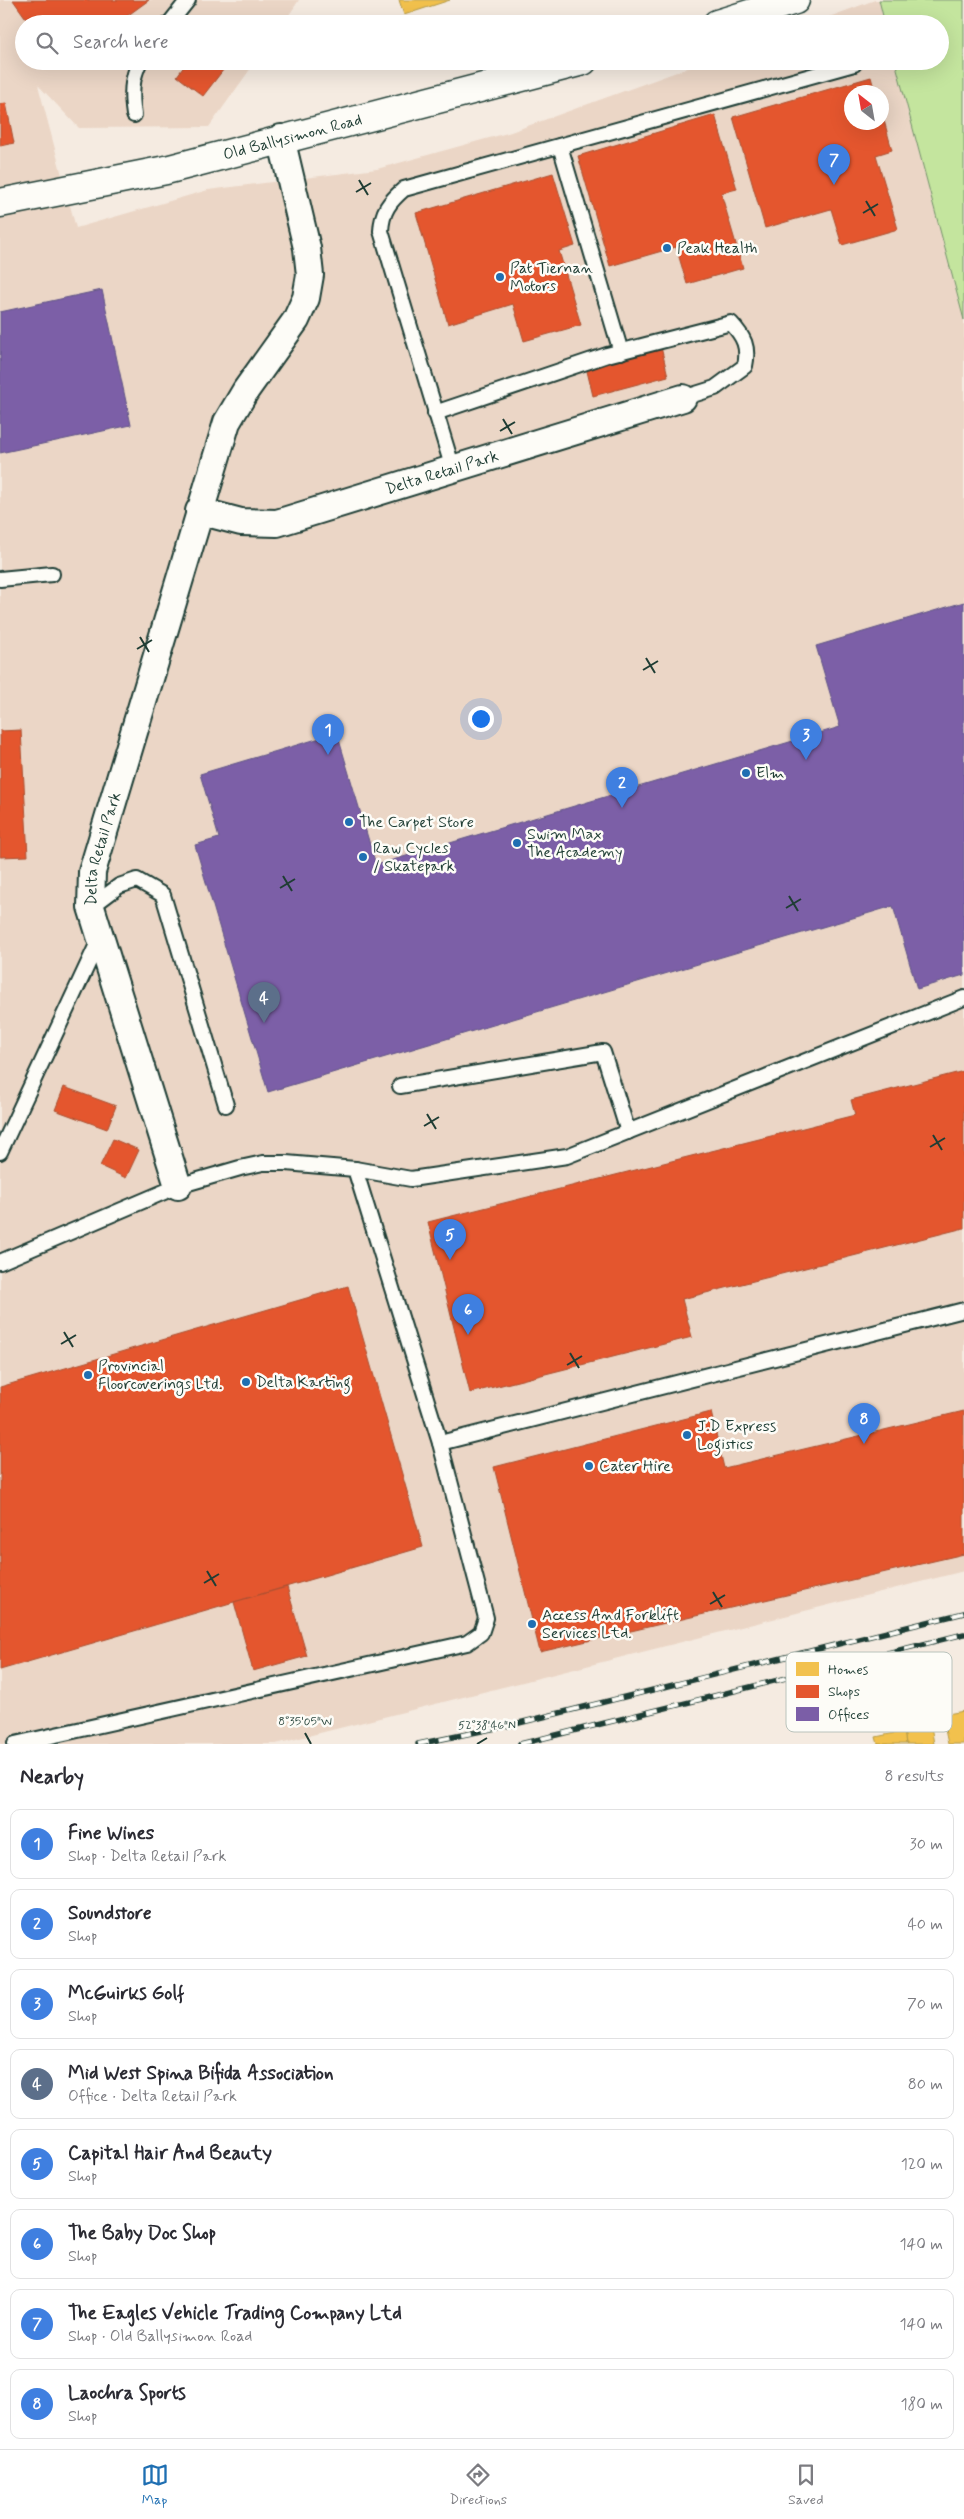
<!DOCTYPE html>
<meta charset="utf-8">
<style>
body{margin:0;font-family:Mynerve,sans-serif;background:#f7f7f7;color:#2b2b33}
.compass{position:absolute;left:844px;top:85px;width:45px;height:45px;border-radius:50%;background:#fff;box-shadow:0 5px 20px #0002;rotate:329deg}
.you{position:absolute;left:480px;top:718px;width:18px;height:18px;margin:-12px;border:4px solid #fff;border-radius:50%;background:#1a73e8;box-shadow:0 0 0 8px #1a73e833}
.badge{display:grid;place-items:center;width:32px;height:32px;border-radius:50%;background:#1f6fb2;color:#fff;font-size:16px;font-weight:700}
.pin{position:absolute;translate:-50% -41px;filter:drop-shadow(0 1px 2px #0008)}
.pin::after{content:'';position:absolute;top:26px;width:18px;height:15px;background:inherit;clip-path:polygon(0 0,100% 0,50% 100%)}
.list{margin:0;padding:0;list-style:none}
h2{display:flex;justify-content:space-between;align-items:center;height:65px;margin:0;padding:0 20px;font-size:21px}
h2 small{font-size:16px;font-weight:400;color:#7c7c81}
.list li{display:grid;grid-template-columns:32px 1fr auto;gap:15px;align-items:center;box-sizing:border-box;height:70px;margin:0 10px 10px;padding:0 10px;border:1px solid #e1e1e2;border-radius:10px}
.list b{display:block;font-size:19px;white-space:nowrap}
.list p{margin:0;font-size:16px;white-space:nowrap;color:#7c7c81}
.list em{font-size:16px;font-style:normal;color:#7c7c81}
.icon{flex:none;width:28px;height:28px;fill:none;stroke:currentColor;stroke-width:2;stroke-linecap:round;stroke-linejoin:round}
.map{position:relative;flex:none;width:964px;height:1744px;overflow:hidden}
.search{position:absolute;background:#fff;box-shadow:0 5px 20px #0002;left:15px;right:15px;top:15px;height:55px;display:flex;align-items:center;gap:12px;box-sizing:border-box;padding:0 18px;border-radius:28px;color:#7c7c81;font-size:19px}
.sheet{height:705px;background:#fff}
nav{display:flex;justify-content:space-around;align-items:center;box-sizing:border-box;height:70px;border-top:1px solid #e1e1e2;background:#fff;font-size:14px;color:#7c7c81}
nav a{display:grid;justify-items:center;gap:2px}
nav .on{color:#1f6fb2}
.map>svg:first-child{display:block}
.built{fill:#ebd6c6;fill-rule:evenodd}
.green{fill:#c4e59e;stroke:#729169}
.homes{fill:#f2c14e;stroke:#b39946}
.shops{fill:#e4572e;stroke:#a94f30}
.offices{fill:#7b5ea7;stroke:#5f5484}
.lines{fill:none;stroke-linecap:round;stroke-linejoin:round}
.service-casing{stroke:#1f3d34;stroke-width:18}
.minor-casing{stroke:#1f3d34;stroke-width:30}
.tertiary-casing{stroke:#1f3d34;stroke-width:31}
.service{stroke:#fdfcf7;stroke-width:14}
.minor{stroke:#fdfcf7;stroke-width:26}
.tertiary{stroke:#fdfcf7;stroke-width:28}
.rail-casing{stroke:#1f3d34;stroke-width:5.5}
.rail{stroke:#fdfcf7;stroke-width:4;stroke-dasharray:11;stroke-linecap:butt}
.ticks{fill:none;stroke:#1f3d34;stroke-width:2}
.poi-dot{fill:#1f6fb2;stroke:#fdfcf7;stroke-width:2}
.labels{text-anchor:middle;dominant-baseline:central;stroke-width:5;stroke-linejoin:round;paint-order:stroke}
.street-label{font-size:16px;fill:#1f3d34;stroke:#fdfcf7}
.poi-label{font-size:16px;fill:#1f3d34;stroke:#fdfcf7;text-anchor:start}
.key{fill:#fdfcf7;stroke:#bac3bc;stroke-width:1}
.key-label{font-size:14px;fill:#1f3d34}
.ticks-label{font-size:12px;text-anchor:middle;fill:#1f3d34;stroke:#fdfcf7;stroke-width:5;stroke-linejoin:round;paint-order:stroke}
</style>
<div class="map">
<svg width="964" height="1744" viewBox="0 0 964 1744">
<rect width="100%" height="100%" fill="#f5ebe1"/>
<filter id="ink" filterUnits="userSpaceOnUse"><feTurbulence type="fractalNoise" baseFrequency=".02" numOctaves="2"/><feDisplacementMap in="SourceGraphic" scale="10" xChannelSelector="R" yChannelSelector="G"/><feConvolveMatrix kernelMatrix="1 2 1 2 8 2 1 2 1" color-interpolation-filters="sRGB"/></filter>
<g filter="url(#ink)">
<g class="built">
<path d="M0 0H299L283 24H24V61H256L209 127 79 128 38 85 76 228 208 190 377 169 511 132 707 61H895L964 320V1571L276 1744H0ZM852 92H882V122H852Z"/>
<polygon points="875,0 879,0 885,24 810,24"/>
</g>
<polygon class="green" points="879,0 964,0 964,320 895,61 940,61 940,24 885,24"/>
<g class="homes">
<polygon points="399,0 450,0 404,15"/>
<polygon points="964,1711 964,1744 948,1744 942,1715"/>
<polygon points="931,1726 934,1744 906,1744 904,1731"/>
<polygon points="904,1731 906,1744 878,1744 876,1737"/>
</g>
<g class="shops">
<polygon points="13,0 149,0 116,24 30,24"/>
<polygon points="188,61 222,61 227,65 203,96 177,76"/>
<polygon points="871,77 875,92 852,92 852,122 882,122 882,113 892,150 876,155 898,229 842,245 831,209 765,228 733,117"/>
<polygon points="6,103 14,143 0,146 0,104"/>
<polygon points="715,115 737,189 721,193 743,268 687,284 676,247 610,266 578,156"/>
<polygon points="553,173 575,246 559,251 581,325 524,341 513,304 448,324 416,213"/>
<polygon points="661,347 668,376 593,396 586,367"/>
<polygon points="21,730 28,856 0,857 0,731"/>
<polygon points="964,1071 964,1228 682,1299 692,1337 470,1393 428,1222 855,1115 851,1100"/>
<polygon points="64,1087 116,1106 107,1129 55,1110"/>
<polygon points="113,1139 139,1150 126,1178 100,1166"/>
<polygon points="348,1286 423,1547 0,1670 0,1387"/>
<polygon points="964,1411 964,1554 540,1652 494,1467 711,1412 724,1468"/>
<polygon points="287,1587 307,1656 253,1671 234,1602"/>
</g>
<g class="offices">
<polygon points="102,290 131,425 0,453 0,312"/>
<polygon points="964,602 964,975 917,989 893,906 268,1092 195,845 219,838 200,774 337,733 376,865 840,727 816,646"/>
</g>
<g class="lines">
<g class="service-casing">
<g id="service">
<polyline points="169,24 188,0"/>
<path d="M134 115C131 95 131 79 140 61"/>
<polyline points="560,146 621,352"/>
<path d="M435 413 607 355 731 323C744 337 749 347 745 366L715 388 683 398"/>
<path d="M453 469 381 231C382 211 389 202 404 189L854 64"/>
<polyline points="0,579 52,574"/>
<polyline points="91,907 119,886 137,880 163,895 226,1105"/>
<polyline points="400,1086 603,1052 628,1132"/>
<polyline points="0,1152 100,938"/>
<polyline points="355,1169 411,1179 567,1156 964,998"/>
<polyline points="0,1262 178,1186 240,1168 263,1163 286,1163 355,1169 440,1443 486,1618 481,1633 467,1643 15,1744"/>
<polyline points="440,1443 964,1310"/>
</g>
</g>
<g class="minor-casing">
<g id="minor">
<path id="s1" d="M199 511 241 522 277 523 683 398"/>
<path id="s2" d="M178 1186 91 907 92 872 227 422 246 390 296 320 306 298 310 275 307 248 281 138"/>
</g>
</g>
<g class="tertiary-casing">
<g id="tertiary">
<polyline points="717,24 795,0"/>
<path id="s3" d="M0 203 166 170 583 61"/>
</g>
</g>
<use href="#service" class="service"/>
<use href="#minor" class="minor"/>
<use href="#tertiary" class="tertiary"/>
<g class="rail-casing">
<g id="rail">
<polyline points="418,1744 511,1725 964,1613"/>
<polyline points="520,1744 964,1634"/>
</g>
</g>
<use href="#rail" class="rail"/>
</g>
</g>
<path class="ticks" d="M359 180 368 195M356 192 371 183M866 201 875 216M863 213 878 204M503 419 512 434M500 431 515 422M140 637 149 652M137 649 152 640M646 658 655 673M643 670 658 661M283 876 292 891M280 888 295 879M789 896 798 911M786 908 801 899M427 1114 436 1129M424 1126 439 1117M933 1135 942 1150M930 1147 945 1138M64 1332 73 1347M61 1344 76 1335M570 1353 579 1368M567 1365 582 1356M207 1571 216 1586M204 1583 219 1574M713 1592 722 1607M710 1604 725 1595M305 1733 311 1744M477 1744 487 1738"/>
<g class="poi-dot">
<circle cx="667" cy="248" r="5"/>
<circle cx="500" cy="277" r="5"/>
<circle cx="746" cy="773" r="5"/>
<circle cx="349" cy="822" r="5"/>
<circle cx="517" cy="843" r="5"/>
<circle cx="363" cy="857" r="5"/>
<circle cx="88" cy="1375" r="5"/>
<circle cx="246" cy="1382" r="5"/>
<circle cx="687" cy="1435" r="5"/>
<circle cx="589" cy="1466" r="5"/>
<circle cx="532" cy="1624" r="5"/>
</g>
<g class="labels">
<g class="street-label">
<text stroke="none"><textPath href="#s3" startOffset="300">Old Ballysimon Road</textPath></text>
<text stroke="none"><textPath href="#s1" startOffset="252">Delta Retail Park</textPath></text>
<text stroke="none"><textPath href="#s2" startOffset="352">Delta Retail Park</textPath></text>
</g>
<g class="poi-label">
<text x="677" y="248">Peak Health</text>
<text x="510" y="268">Pat Tiernan<tspan x="510" dy="18">Motors</tspan></text>
<text x="756" y="773">Elm</text>
<text x="359" y="822">The Carpet Store</text>
<text x="527" y="834">Swim Max<tspan x="527" dy="18">The Academy</tspan></text>
<text x="373" y="848">Raw Cycles<tspan x="373" dy="18">/ Skatepark</tspan></text>
<text x="98" y="1366">Provincial<tspan x="98" dy="18">Floorcoverings Ltd.</tspan></text>
<text x="256" y="1382">Delta Karting</text>
<text x="697" y="1426">J.D Express<tspan x="697" dy="18">Logistics</tspan></text>
<text x="599" y="1466">Cater Hire</text>
<text x="542" y="1615">Access And Forklift<tspan x="542" dy="18">Services Ltd.</tspan></text>
</g>
</g>
<rect x="786" y="1652" width="166" height="80" rx="8" class="key"/>
<rect x="796" y="1662" width="23" height="14" fill="#f2c14e"/>
<rect x="796" y="1685" width="23" height="13" fill="#e4572e"/>
<rect x="796" y="1707" width="23" height="14" fill="#7b5ea7"/>
<g class="key-label">
<text x="828" y="1674">Homes</text>
<text x="828" y="1696">Shops</text>
<text x="828" y="1719">Offices</text>
</g>
<g class="ticks-label">
<text x="305" y="1725">8°35'05"W</text>
<text x="487" y="1729">52°38'46"N</text>
</g>
</svg>
<svg class="compass" viewBox="-18 -18 36 36"><path d="M0-13l5 13h-10z" fill="#e53935"/><path d="M0 13l5-13h-10z" fill="#7c7c81"/></svg>
<div class="you"></div>
<div class="pin badge" style="left:328px;top:755px;background:#3f7fe0">1</div>
<div class="pin badge" style="left:622px;top:808px;background:#3f7fe0">2</div>
<div class="pin badge" style="left:806px;top:760px;background:#3f7fe0">3</div>
<div class="pin badge" style="left:264px;top:1023px;background:#5c6f8a">4</div>
<div class="pin badge" style="left:450px;top:1260px;background:#3f7fe0">5</div>
<div class="pin badge" style="left:468px;top:1335px;background:#3f7fe0">6</div>
<div class="pin badge" style="left:834px;top:185px;background:#3f7fe0">7</div>
<div class="pin badge" style="left:864px;top:1444px;background:#3f7fe0">8</div>
<div class="search"><svg class="icon" aria-label="search" viewBox="0 0 24 24"><circle cx="10" cy="10" r="6"/><path d="M15 15l6 6"/></svg>Search here</div>
</div>
<section class="sheet">
<h2>Nearby<small>8 results</small></h2>
<ul class="list">
<li><span class="badge" style="background:#3f7fe0">1</span><div><b>Fine Wines</b><p>Shop · Delta Retail Park</p></div><em>30 m</em></li>
<li><span class="badge" style="background:#3f7fe0">2</span><div><b>Soundstore</b><p>Shop</p></div><em>40 m</em></li>
<li><span class="badge" style="background:#3f7fe0">3</span><div><b>McGuirks Golf</b><p>Shop</p></div><em>70 m</em></li>
<li><span class="badge" style="background:#5c6f8a">4</span><div><b>Mid West Spina Bifida Association</b><p>Office · Delta Retail Park</p></div><em>80 m</em></li>
<li><span class="badge" style="background:#3f7fe0">5</span><div><b>Capital Hair And Beauty</b><p>Shop</p></div><em>120 m</em></li>
<li><span class="badge" style="background:#3f7fe0">6</span><div><b>The Baby Doc Shop</b><p>Shop</p></div><em>140 m</em></li>
<li><span class="badge" style="background:#3f7fe0">7</span><div><b>The Eagles Vehicle Trading Company Ltd</b><p>Shop · Old Ballysimon Road</p></div><em>140 m</em></li>
<li><span class="badge" style="background:#3f7fe0">8</span><div><b>Laochra Sports</b><p>Shop</p></div><em>180 m</em></li>
</ul>
</section>
<nav>
<a class="on"><svg class="icon" aria-label="map" viewBox="0 0 24 24"><path d="M3 6l6-2 6 2 6-2v14l-6 2-6-2-6 2zM9 4v14M15 6v14"/></svg>Map</a>
<a><svg class="icon" aria-label="directions" viewBox="0 0 24 24"><path d="M12 3l9 9-9 9-9-9zM9 14v-3h6M13 9l2 2-2 2"/></svg>Directions</a>
<a><svg class="icon" aria-label="saved" viewBox="0 0 24 24"><path d="M7 4h10v16l-5-4-5 4z"/></svg>Saved</a>
</nav>
